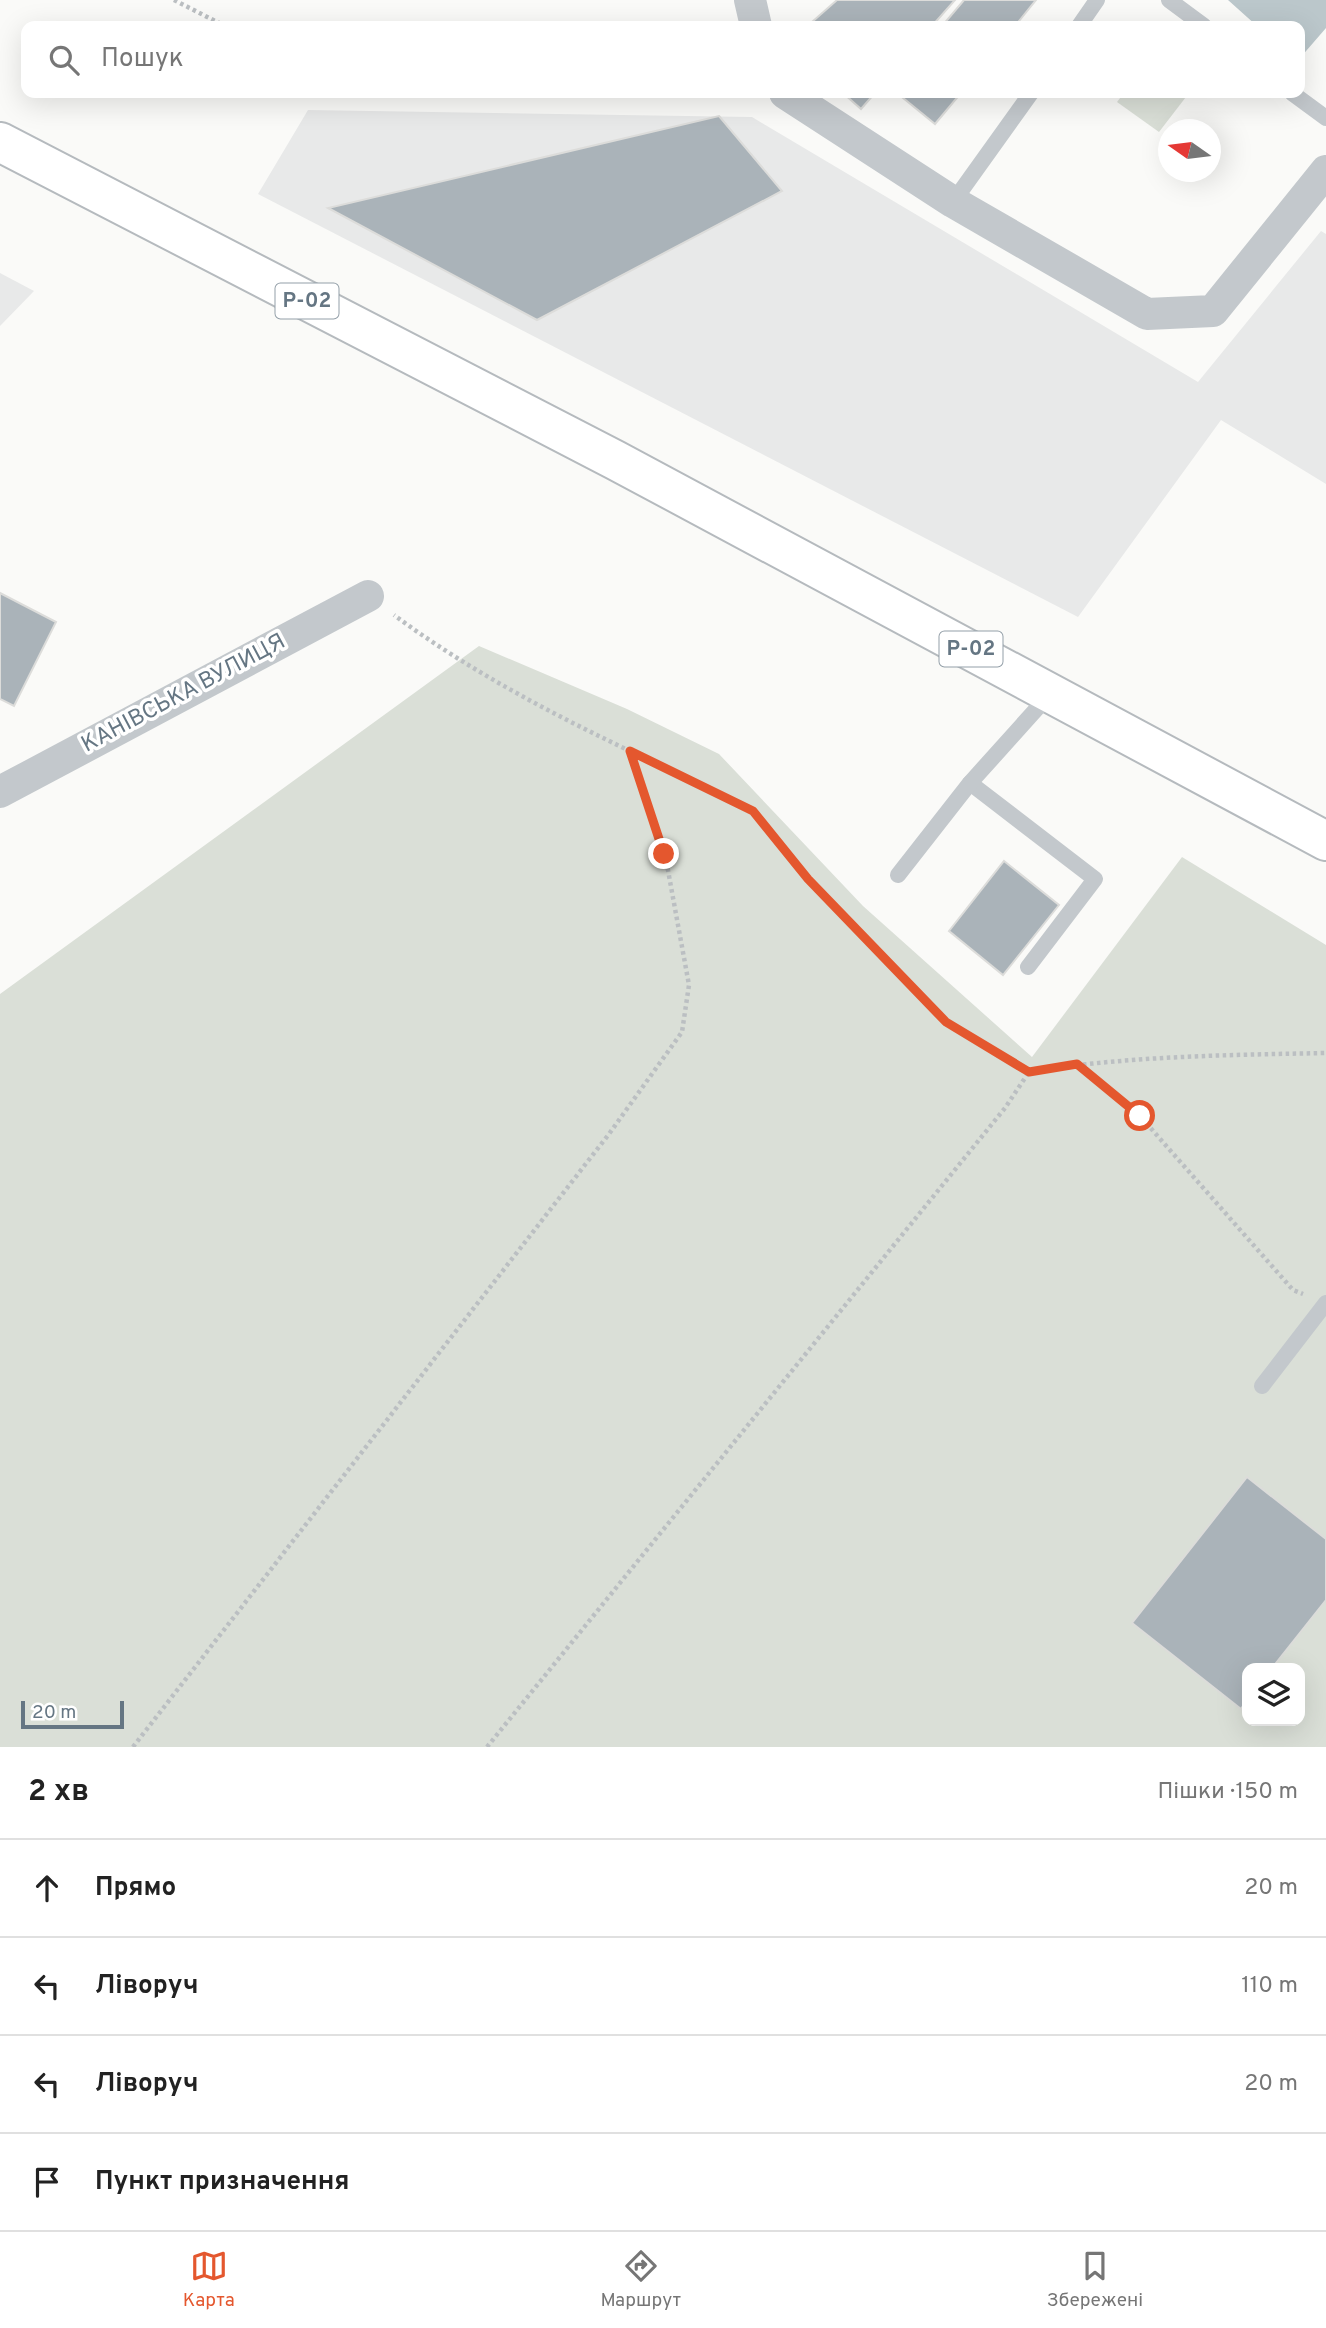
<!DOCTYPE html>
<html lang="uk">
<meta charset="utf-8">
<style>
body{margin:0;font-family:Overpass,sans-serif;background:#f6f6f6;color:#222}
.controls{position:absolute;right:21px;bottom:21px;display:grid;overflow:hidden;border-radius:14px;box-shadow:0 7px 28px #0002}
.controls button{width:63px;height:63px;display:grid;place-items:center;padding:0;border:0;border-bottom:2px solid #e0e0e0;background:#fff;color:#222;font:35px sans-serif}
.compass{position:absolute;left:1158px;top:119px;width:63px;height:63px;border-radius:50%;background:#fff;box-shadow:0 7px 28px #0002;rotate:284deg}
.scale{position:absolute;left:21px;bottom:18px;width:103px;box-sizing:border-box;padding-left:7px;border:4px solid #657683;border-top:0;font-size:19px;line-height:24px;white-space:nowrap;color:#657683;-webkit-text-stroke:5px #fff;paint-order:stroke}
.stop{position:absolute;width:21px;height:21px;margin:-16px;border:5px solid #e4572e;border-radius:50%;background:#fff}
.stop.end{background:#e4572e;border-color:#fff;box-shadow:0 2px 7px #0008}
.list{margin:0;padding:0;list-style:none}
h2{display:flex;justify-content:space-between;align-items:center;height:91px;margin:0;padding:0 28px;font-size:30px}
h2 small{font-size:23px;font-weight:400;color:#767676}
.list li{display:grid;grid-template-columns:46px 1fr auto;gap:21px;align-items:center;box-sizing:border-box;height:98px;padding:0 28px;border-top:2px solid #e0e0e0}
.list b{display:block;font-size:26px;white-space:nowrap}
.list em{font-size:23px;font-style:normal;color:#767676}
.icon{flex:none;width:38px;height:38px;fill:none;stroke:currentColor;stroke-width:2;stroke-linecap:round;stroke-linejoin:round}
.map{position:relative;flex:none;width:1326px;height:1747px;overflow:hidden}
.search{position:absolute;background:#fff;box-shadow:0 7px 28px #0002;left:21px;right:21px;top:21px;height:77px;display:flex;align-items:center;gap:18px;box-sizing:border-box;padding:0 24px;border-radius:14px;color:#767676;font-size:26px}
.sheet{height:483px;background:#fff}
nav{display:flex;justify-content:space-around;align-items:center;box-sizing:border-box;height:98px;border-top:2px solid #e0e0e0;background:#fff;font-size:19px;color:#767676}
nav a{display:grid;justify-items:center;gap:4px}
nav .on{color:#e4572e}
.map>svg:first-child{display:block}
.built{fill:#e8e9e9}
.green{fill:#dadfd7;fill-rule:evenodd}
.water{fill:#bbc7cb}
.building{fill:#aab3b9;stroke:#dcdcda;stroke-width:2}
.lines{fill:none;stroke-linecap:round;stroke-linejoin:round}
.primary-casing{stroke:#b5babe;stroke-width:42}
.path{stroke:#bbbfc2;stroke-width:4.5;stroke-dasharray:3.5 3.5;stroke-linecap:butt}
.service{stroke:#c3c8cc;stroke-width:16}
.minor{stroke:#c3c8cc;stroke-width:32}
.primary{stroke:#fff;stroke-width:38}
.route{stroke:#e4572e;stroke-width:9}
.labels{text-anchor:middle;dominant-baseline:central;stroke-width:7;stroke-linejoin:round;paint-order:stroke}
.shield{fill:#fff;stroke:#939fa8;stroke-width:2}
.shield-label{font-size:21px;font-weight:bold;fill:#657683}
.street-label{font-size:23px;fill:#657683;stroke:#fff}
</style>
<div class="map">
<svg width="1326" height="1747" viewBox="0 0 1326 1747">
<rect width="100%" height="100%" fill="#fafaf8"/>
<g class="built">
<polygon points="308,110 752,117 1198,382 1321,231 1326,234 1326,484 1221,420 1078,617 258,194"/>
<polygon points="0,273 34,291 0,326"/>
</g>
<g class="green">
<polygon points="1124,93 1189,93 1159,132 1117,102"/>
<path d="M479 646 627 709 719 754 863 906 1032 1057 1182 857 1326 945V1747H0V994ZM1247 1668H1300V1721H1247Z"/>
</g>
<polygon class="water" points="1228,0 1326,0 1326,28 1300,58 1300,26 1257,26"/>
<g class="building">
<polygon points="837,0 955,0 932,26 816,26 812,22"/>
<polygon points="964,0 1036,0 1015,26 942,26"/>
<polygon points="843,93 875,93 861,109"/>
<polygon points="897,93 961,93 935,124"/>
<polygon points="719,116 782,191 537,320 328,208"/>
<polygon points="0,593 56,622 14,706 0,699"/>
<polygon points="1004,861 1059,905 1003,975 949,931"/>
<polygon points="1247,1477 1326,1539 1326,1600 1272,1668 1247,1668 1247,1700 1241,1709 1132,1623"/>
</g>
<g class="lines">
<g class="primary-casing">
<polyline id="primary" points="0,142 615,460 1326,841"/>
</g>
<g class="path">
<polyline points="174,0 225,26"/>
<path d="M630 752 753 811 809 879 946 1022 1029 1072C1127 1056 1226 1055 1326 1053"/>
<polyline points="1077,1064 1140,1116 1293,1290 1303,1294"/>
<path d="M133 1747 609 1134 682 1032 689 985 665 854 630 751C548 712 467 669 394 615"/>
<polyline points="487,1747 1005,1108 1029,1072"/>
</g>
<g class="service">
<polyline points="1169,0 1204,26"/>
<polyline points="1079,26 1097,0"/>
<polyline points="1292,93 1326,118"/>
<polyline points="953,202 1031,93"/>
<polyline points="970,783 1095,879 1028,967"/>
<polyline points="898,875 970,783 1050,694"/>
<polyline points="1262,1386 1326,1303"/>
</g>
<g class="minor">
<polyline points="750,0 756,26"/>
<polyline points="785,93 953,202 1147,314 1213,311 1326,171"/>
<polyline points="0,792 368,596"/>
</g>
<use href="#primary" class="primary"/>
</g>
<g class="lines">
<polyline class="route" points="664,854 630,751 753,811 808,879 946,1022 1029,1072 1077,1064 1140,1116"/>
</g>
<g class="labels">
<g class="shield">
<rect x="275.5" y="283.5" width="63" height="35" rx="5"/>
<rect x="939.5" y="631.5" width="63" height="35" rx="5"/>
</g>
<g class="shield-label">
<text x="307" y="301">Р-02</text>
<text x="971" y="649">Р-02</text>
</g>
<g class="street-label">
<text transform="translate(184 694) rotate(-28)">КАНІВСЬКА ВУЛИЦЯ</text>
</g>
</g>
</svg>
<div class="controls">
<button><svg class="icon" aria-label="layers" viewBox="0 0 24 24"><path d="M12 4l9 5-9 5-9-5zM3 14l9 5 9-5"/></svg></button>
</div>
<svg class="compass" viewBox="-18 -18 36 36"><path d="M0-13l5 13h-10z" fill="#e53935"/><path d="M0 13l5-13h-10z" fill="#767676"/></svg>
<div class="scale">20 m</div>
<div class="stop" style="left:1140px;top:1116px"></div>
<div class="stop end" style="left:664px;top:854px"></div>
<div class="search"><svg class="icon" aria-label="search" viewBox="0 0 24 24"><circle cx="10" cy="10" r="6"/><path d="M15 15l6 6"/></svg>Пошук</div>
</div>
<section class="sheet">
<h2>2 хв<small>Пішки · 150 m</small></h2>
<ul class="list">
<li><svg class="icon" aria-label="ahead" viewBox="0 0 24 24"><path d="M12 20V5M6 11l6-6 6 6"/></svg><div><b>Прямо</b></div><em>20 m</em></li>
<li><svg class="icon" aria-label="left" viewBox="0 0 24 24"><path d="M17 20v-9H6M10 6l-5 5 5 5"/></svg><div><b>Ліворуч</b></div><em>110 m</em></li>
<li><svg class="icon" aria-label="left" viewBox="0 0 24 24"><path d="M17 20v-9H6M10 6l-5 5 5 5"/></svg><div><b>Ліворуч</b></div><em>20 m</em></li>
<li><svg class="icon" aria-label="arrive" viewBox="0 0 24 24"><path d="M6 21V4h12l-3 4 3 4H6"/></svg><div><b>Пункт призначення</b></div></li>
</ul>
</section>
<nav>
<a class="on"><svg class="icon" aria-label="map" viewBox="0 0 24 24"><path d="M3 6l6-2 6 2 6-2v14l-6 2-6-2-6 2zM9 4v14M15 6v14"/></svg>Карта</a>
<a><svg class="icon" aria-label="directions" viewBox="0 0 24 24"><path d="M12 3l9 9-9 9-9-9zM9 14v-3h6M13 9l2 2-2 2"/></svg>Маршрут</a>
<a><svg class="icon" aria-label="saved" viewBox="0 0 24 24"><path d="M7 4h10v16l-5-4-5 4z"/></svg>Збережені</a>
</nav>
